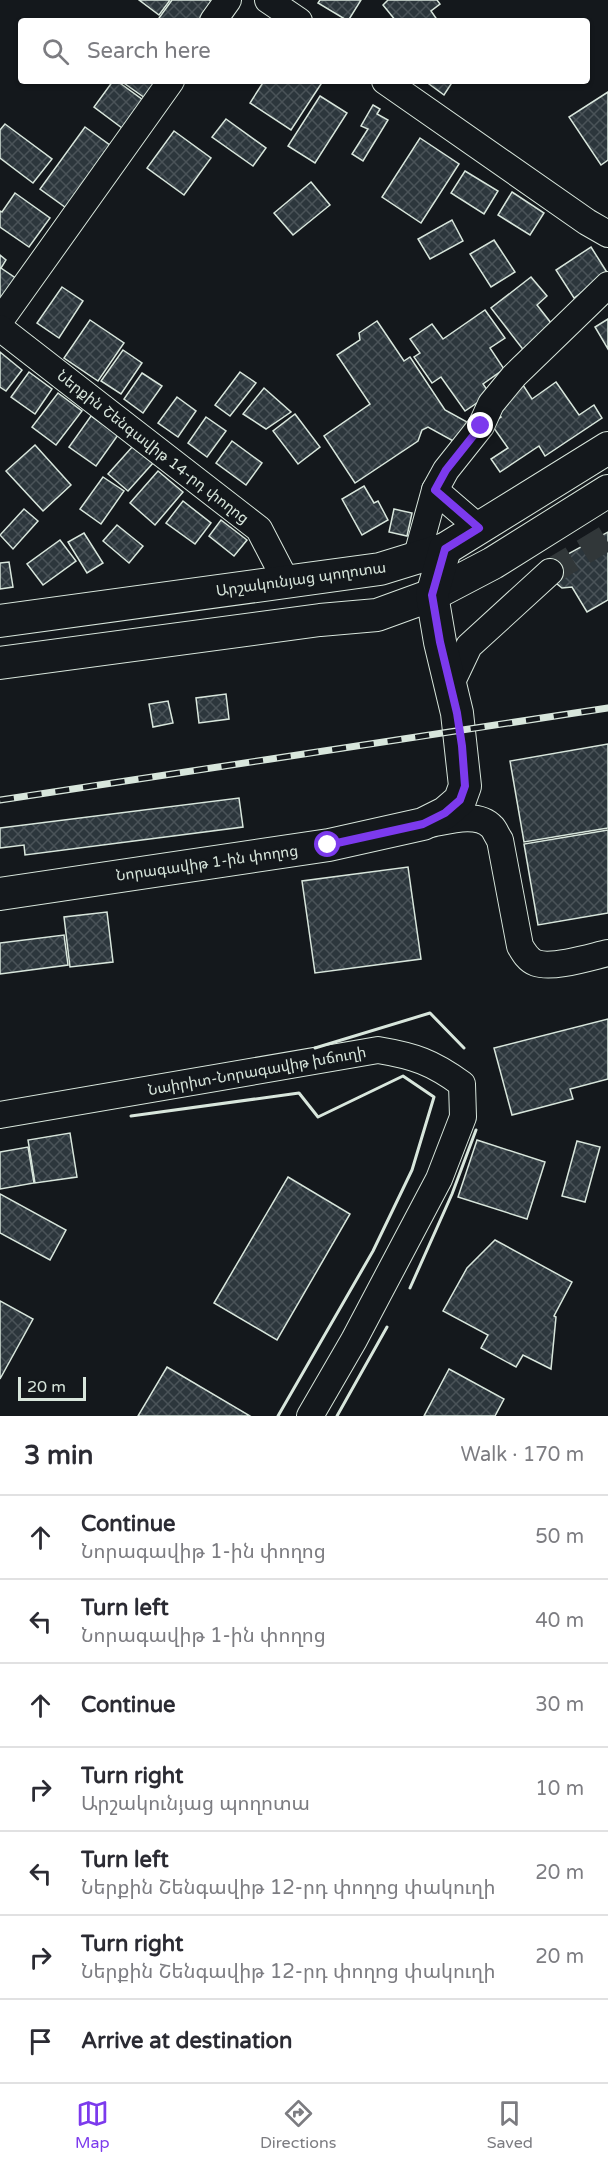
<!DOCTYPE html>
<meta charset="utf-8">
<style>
body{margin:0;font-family:"Varela Round","Noto Sans Armenian",sans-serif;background:#f2f2f3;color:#2b2b33}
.scale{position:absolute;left:18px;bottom:15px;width:68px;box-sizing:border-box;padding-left:6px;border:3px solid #d8e6dc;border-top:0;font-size:16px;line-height:21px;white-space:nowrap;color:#d8e6dc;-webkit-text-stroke:4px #14181c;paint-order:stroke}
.stop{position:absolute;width:18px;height:18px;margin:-14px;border:4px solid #7c3aed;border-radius:50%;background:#fff}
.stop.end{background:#7c3aed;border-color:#fff;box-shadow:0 2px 6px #0008}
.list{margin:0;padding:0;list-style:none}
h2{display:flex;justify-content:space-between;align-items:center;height:78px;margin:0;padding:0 24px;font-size:26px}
h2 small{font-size:20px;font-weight:400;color:#7c7c81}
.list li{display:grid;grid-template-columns:39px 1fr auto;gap:18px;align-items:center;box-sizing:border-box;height:84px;padding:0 24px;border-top:2px solid #e1e1e2}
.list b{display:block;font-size:22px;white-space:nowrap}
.list p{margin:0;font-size:20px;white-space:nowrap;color:#7c7c81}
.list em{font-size:20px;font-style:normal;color:#7c7c81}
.icon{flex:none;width:33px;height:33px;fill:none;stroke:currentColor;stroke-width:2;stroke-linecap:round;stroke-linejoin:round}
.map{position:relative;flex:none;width:608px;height:1416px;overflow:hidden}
.search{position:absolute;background:#fff;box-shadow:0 2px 4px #0004;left:18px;right:18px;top:18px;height:66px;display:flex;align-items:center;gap:15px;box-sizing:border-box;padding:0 21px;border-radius:6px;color:#7c7c81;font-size:22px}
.sheet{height:666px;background:#fff}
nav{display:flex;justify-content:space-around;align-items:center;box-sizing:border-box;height:84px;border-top:2px solid #e1e1e2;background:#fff;font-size:16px;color:#7c7c81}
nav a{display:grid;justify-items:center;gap:3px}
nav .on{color:#7c3aed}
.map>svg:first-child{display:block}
.building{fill:url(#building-cross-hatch);stroke:#d8e6dc;stroke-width:1.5}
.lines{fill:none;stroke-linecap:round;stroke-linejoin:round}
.minor-tunnel{stroke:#313739;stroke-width:26;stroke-dasharray:26 13;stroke-linecap:butt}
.minor-casing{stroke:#d8e6dc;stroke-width:28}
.major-casing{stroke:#d8e6dc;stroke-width:34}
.minor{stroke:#14181c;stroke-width:26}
.major{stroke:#14181c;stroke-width:32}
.rail-casing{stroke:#d8e6dc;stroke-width:7}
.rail{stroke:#14181c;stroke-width:4.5;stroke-dasharray:14;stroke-linecap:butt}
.wall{stroke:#d8e6dc;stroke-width:3}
.route{stroke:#7c3aed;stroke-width:8}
.labels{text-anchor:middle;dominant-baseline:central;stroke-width:4.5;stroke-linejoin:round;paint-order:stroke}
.street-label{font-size:15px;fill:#d8e6dc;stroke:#14181c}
</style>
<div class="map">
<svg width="608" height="1416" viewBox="0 0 608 1416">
<defs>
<pattern id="building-cross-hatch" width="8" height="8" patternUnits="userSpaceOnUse" patternTransform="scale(1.5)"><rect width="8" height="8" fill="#2c363c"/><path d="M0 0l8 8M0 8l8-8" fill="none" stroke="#4a5358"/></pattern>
</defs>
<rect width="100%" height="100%" fill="#14181c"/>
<g class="building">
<polygon points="139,0 170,0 159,15"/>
<polygon points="172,0 209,0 213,3 200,21 163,21 159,18"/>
<polygon points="320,0 361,0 348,21 318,3"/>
<polygon points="388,0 437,0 440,4 431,11 438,21 396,21 383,5"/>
<polygon points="113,81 117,81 143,100 122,128 94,107"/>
<polygon points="121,81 157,81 145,98"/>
<polygon points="264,81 323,81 291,130 250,103"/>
<polygon points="425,81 453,81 444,95"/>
<polygon points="608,92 608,160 601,165 569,117"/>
<polygon points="320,96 347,113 315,163 288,146"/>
<polygon points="373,105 380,109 377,114 388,120 363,161 352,154 368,129 361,126"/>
<polygon points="226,119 266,148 253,166 212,137"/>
<polygon points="5,124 52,159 33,183 0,158 0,130"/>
<polygon points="85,127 114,148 69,210 40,189"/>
<polygon points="174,131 211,158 184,195 147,168"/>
<polygon points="420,138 459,164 421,223 382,197"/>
<polygon points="465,171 498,191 484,214 451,193"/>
<polygon points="311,182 330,205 293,235 274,213"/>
<polygon points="512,192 544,213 530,235 498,215"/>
<polygon points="15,193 50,218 29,247 0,227 0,211 2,212"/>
<polygon points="452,220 463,241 430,259 418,239"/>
<polygon points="494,240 515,272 491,287 470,254"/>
<polygon points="591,247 608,274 574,298 556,270"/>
<polygon points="0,255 6,260 1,268 20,281 0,311"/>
<polygon points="531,277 547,296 537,305 555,328 525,352 491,308"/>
<polygon points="62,287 83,301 59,338 37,323"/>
<polygon points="485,310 505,338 490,348 504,369 483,384 490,394 465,411 441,377 432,383 414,357 420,353 410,339 432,324 443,339"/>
<polygon points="608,319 608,349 595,327"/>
<polygon points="90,320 124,343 98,381 64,358"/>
<polygon points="377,321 404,361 410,357 445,410 467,422 455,442 428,427 422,430 418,441 355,483 324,436 370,404 337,355 360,340 359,333"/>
<polygon points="123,350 142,363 121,394 101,381"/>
<polygon points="0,352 22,370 6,391 0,387"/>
<polygon points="29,372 52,389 35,414 11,397"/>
<polygon points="240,372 256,383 230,416 215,405"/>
<polygon points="142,373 162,386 143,413 124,399"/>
<polygon points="556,382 579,415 594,405 602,418 545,456 539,446 500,472 491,459 508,448 491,424 501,417 493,405 523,385 532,399"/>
<polygon points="264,388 291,412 266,429 243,414"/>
<polygon points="58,393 82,411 56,445 32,427"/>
<polygon points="177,397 196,411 178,437 158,423"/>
<polygon points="295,414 320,447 298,464 273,431"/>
<polygon points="91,416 118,435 96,466 69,447"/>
<polygon points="206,417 226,431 207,457 188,443"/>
<polygon points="232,441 262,463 246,485 216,463"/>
<polygon points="35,445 71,485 43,511 6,471"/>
<polygon points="133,446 153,463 128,491 108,474"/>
<polygon points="158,471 183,492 155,525 130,503"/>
<polygon points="103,477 124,491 101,524 80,509"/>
<polygon points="364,486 374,503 378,501 388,520 362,535 342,499"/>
<polygon points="183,501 211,523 195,544 166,523"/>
<polygon points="24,509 38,521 13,549 0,535"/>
<polygon points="394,509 412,513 407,536 389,532"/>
<polygon points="221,520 247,540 234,556 209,536"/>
<polygon points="117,525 143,546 129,563 103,541"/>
<polygon points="608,532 608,600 587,612 572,587 562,588 551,579 552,565 557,560"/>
<polygon points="84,533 103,563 87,573 68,542"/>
<polygon points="60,540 76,561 43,585 27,564"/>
<polygon points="9,562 13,587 0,589 0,563"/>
<polygon points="226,694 229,719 199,723 196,698"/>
<polygon points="168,701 173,723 153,727 149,704"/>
<polygon points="608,744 608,828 524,842 510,761"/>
<polygon points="239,798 243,827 25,855 24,845 0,848 0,828"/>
<polygon points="608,830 608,913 538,925 524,844"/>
<polygon points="408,867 421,959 315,973 302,881"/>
<polygon points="107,912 113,962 70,967 64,917"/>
<polygon points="64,935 68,965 0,974 0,943"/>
<polygon points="608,1019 608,1079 570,1089 573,1099 512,1115 494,1048"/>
<polygon points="70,1133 77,1177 35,1183 28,1140"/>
<polygon points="477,1140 545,1162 527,1219 458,1197"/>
<polygon points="577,1141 600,1147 585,1202 562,1196"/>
<polygon points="28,1147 34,1183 0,1189 0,1152"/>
<polygon points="288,1177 350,1214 277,1340 214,1303"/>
<polygon points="0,1194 66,1230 50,1260 0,1233"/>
<polygon points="495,1240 572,1282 554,1316 556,1317 551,1369 523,1355 516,1367 481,1348 488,1335 443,1311 467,1268"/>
<polygon points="0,1301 33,1319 0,1379"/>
<polygon points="167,1367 250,1416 138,1416"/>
<polygon points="449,1369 504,1399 495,1416 424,1416"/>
</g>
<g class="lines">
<polyline class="minor-tunnel" points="550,572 608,537"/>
<g class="minor-casing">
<g id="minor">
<polyline points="268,0 299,21"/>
<polyline points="213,21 228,0"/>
<polyline points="385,81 587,222 608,234"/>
<polyline points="0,321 171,81"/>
<polyline points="0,328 259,529 287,583"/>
<polyline points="435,490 479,528"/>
<polyline points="416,559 435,490 446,470 481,426 491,404 514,376 608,285"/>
<polyline points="450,686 469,646 550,572"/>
<path d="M430 824C447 821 478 811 492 827 495 830 497 836 500 840L520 946C524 953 528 960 536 963 553 969 590 957 608 953"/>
<path d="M0 1115 378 1050C414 1056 432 1062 462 1084L463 1117 439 1179 354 1340 310 1416"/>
</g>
</g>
<g class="major-casing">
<g id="major">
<polyline points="0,621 380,569 445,549 608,448"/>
<polyline points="0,663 320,620 377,615 432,595 493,563 608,491"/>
<polyline points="0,894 329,845 423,824 445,813 460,800 465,786 457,713 440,642 432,595 445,549"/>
</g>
</g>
<use href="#minor" class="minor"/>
<use href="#major" class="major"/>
<g class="rail-casing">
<polyline id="rail" points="0,800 608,708"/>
</g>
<use href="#rail" class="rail"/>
<g class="wall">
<polyline points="315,1048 430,1013 464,1048"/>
<polyline points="131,1116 299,1093 318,1117 403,1076 434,1097 412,1170 373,1251 278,1416"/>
<polyline points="410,1288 452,1194 476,1130"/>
<polyline points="337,1416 387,1327"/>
</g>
</g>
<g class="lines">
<polyline class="route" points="328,845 423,824 445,813 460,800 465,786 462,746 457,713 440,642 432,595 445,549 479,528 435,490 446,470 481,426"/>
</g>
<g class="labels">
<g class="street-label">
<text transform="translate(153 447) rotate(38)">Ներքին Շենգավիթ 14-րդ փողոց</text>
<text transform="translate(301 579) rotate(-8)">Արշակունյաց պողոտա</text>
<text transform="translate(207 863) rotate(-8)">Նորագավիթ 1-ին փողոց</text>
<text transform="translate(257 1071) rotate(-10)">Նաիրիտ-Նորագավիթ խճուղի</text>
</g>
</g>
</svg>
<div class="scale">20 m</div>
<div class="stop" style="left:328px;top:845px"></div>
<div class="stop end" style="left:481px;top:426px"></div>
<div class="search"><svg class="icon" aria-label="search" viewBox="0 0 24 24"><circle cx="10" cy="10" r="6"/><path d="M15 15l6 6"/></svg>Search here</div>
</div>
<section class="sheet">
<h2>3 min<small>Walk · 170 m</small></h2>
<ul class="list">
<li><svg class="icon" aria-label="ahead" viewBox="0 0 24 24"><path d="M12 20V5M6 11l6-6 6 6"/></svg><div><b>Continue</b><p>Նորագավիթ 1-ին փողոց</p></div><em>50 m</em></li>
<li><svg class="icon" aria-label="left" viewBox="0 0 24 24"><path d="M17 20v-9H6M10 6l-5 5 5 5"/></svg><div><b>Turn left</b><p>Նորագավիթ 1-ին փողոց</p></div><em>40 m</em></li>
<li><svg class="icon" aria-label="ahead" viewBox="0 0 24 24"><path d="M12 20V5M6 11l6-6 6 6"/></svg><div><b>Continue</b></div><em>30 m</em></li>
<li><svg class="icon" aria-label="right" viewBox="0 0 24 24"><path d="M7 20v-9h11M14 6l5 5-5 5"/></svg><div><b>Turn right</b><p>Արշակունյաց պողոտա</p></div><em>10 m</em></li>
<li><svg class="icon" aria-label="left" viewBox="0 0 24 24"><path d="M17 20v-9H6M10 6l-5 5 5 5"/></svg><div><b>Turn left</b><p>Ներքին Շենգավիթ 12-րդ փողոց փակուղի</p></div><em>20 m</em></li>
<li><svg class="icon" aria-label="right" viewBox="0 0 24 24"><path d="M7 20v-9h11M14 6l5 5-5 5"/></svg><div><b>Turn right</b><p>Ներքին Շենգավիթ 12-րդ փողոց փակուղի</p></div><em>20 m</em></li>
<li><svg class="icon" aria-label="arrive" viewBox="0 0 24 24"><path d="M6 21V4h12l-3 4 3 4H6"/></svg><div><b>Arrive at destination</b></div></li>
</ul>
</section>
<nav>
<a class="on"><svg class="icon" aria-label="map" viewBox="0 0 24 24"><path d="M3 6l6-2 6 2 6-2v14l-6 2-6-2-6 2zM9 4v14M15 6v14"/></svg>Map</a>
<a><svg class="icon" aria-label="directions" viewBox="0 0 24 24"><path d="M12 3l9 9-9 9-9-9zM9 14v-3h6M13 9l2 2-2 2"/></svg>Directions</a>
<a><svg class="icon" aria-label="saved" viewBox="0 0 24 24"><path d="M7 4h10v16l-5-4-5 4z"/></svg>Saved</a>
</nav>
